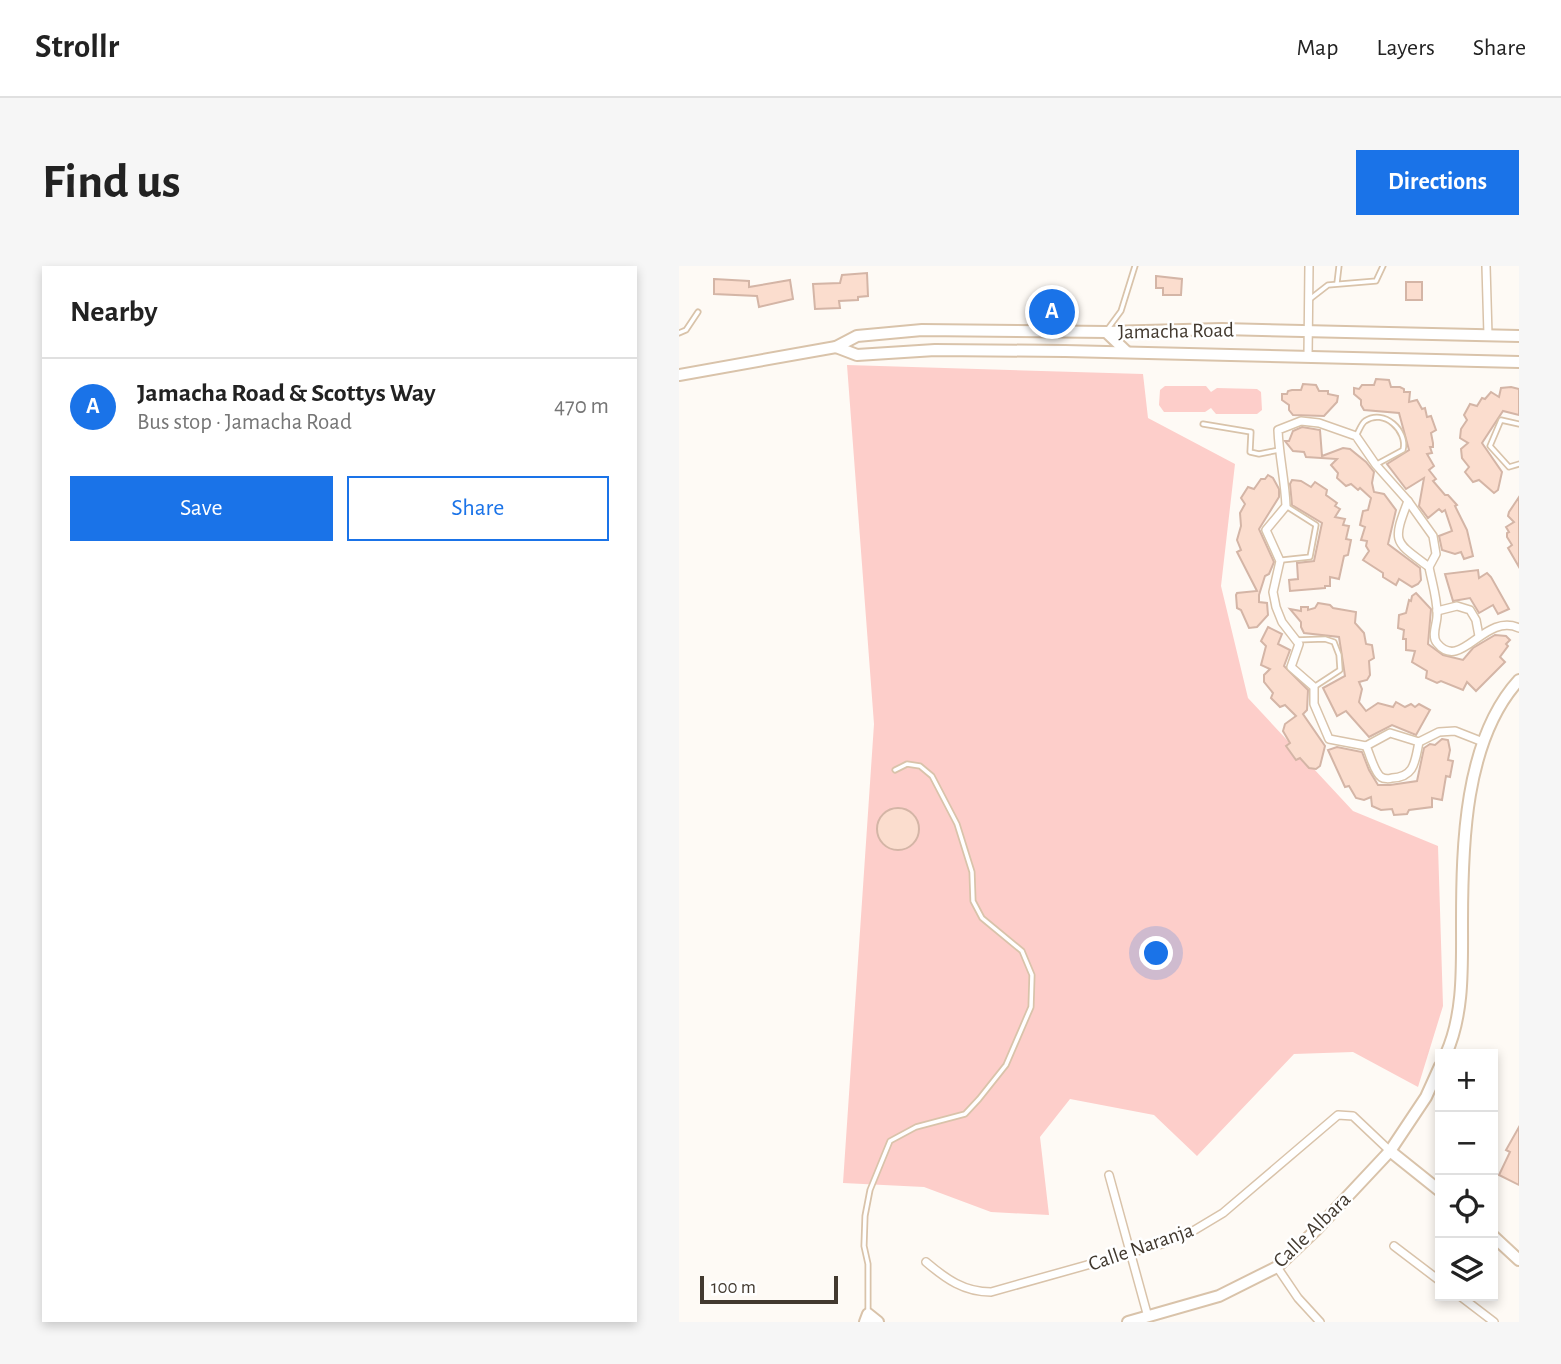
<!DOCTYPE html>
<meta charset="utf-8">
<style>
body{margin:0;font-family:"Alegreya Sans",sans-serif;background:#f6f6f6;color:#222}
.controls{position:absolute;right:21px;bottom:21px;display:grid;overflow:hidden;border-radius:0px;box-shadow:0 4px 10px #0003}
.controls button{width:63px;height:63px;display:grid;place-items:center;padding:0;border:0;border-bottom:2px solid #e0e0e0;background:#fff;color:#222;font:35px sans-serif}
.scale{position:absolute;left:21px;bottom:18px;width:138px;box-sizing:border-box;padding-left:7px;border:4px solid #42392f;border-top:0;font-size:19px;line-height:24px;white-space:nowrap;color:#42392f;-webkit-text-stroke:5px #fff;paint-order:stroke}
.you{position:absolute;left:478px;top:688px;width:24px;height:24px;margin:-18px;border:5px solid #fff;border-radius:50%;background:#1a73e8;box-shadow:0 0 0 10px #1a73e833}
.badge{display:grid;place-items:center;width:46px;height:46px;border-radius:50%;background:#1a73e8;color:#fff;font-size:23px;font-weight:700}
.pin{position:absolute;translate:-50% -50%;border:4px solid #fff;box-shadow:0 2px 7px #0006}
.list{margin:0;padding:0;list-style:none}
h2{display:flex;justify-content:space-between;align-items:center;height:91px;margin:0;padding:0 28px;font-size:30px}
h2 small{font-size:23px;font-weight:400;color:#767676}
.list li{display:grid;grid-template-columns:46px 1fr auto;gap:21px;align-items:center;box-sizing:border-box;height:98px;padding:0 28px;border-top:2px solid #e0e0e0}
.list b{display:block;font-size:26px;white-space:nowrap}
.list p{margin:0;font-size:23px;white-space:nowrap;color:#767676}
.list em{font-size:23px;font-style:normal;color:#767676}
.actions{display:flex;gap:14px;padding:21px 28px}
.actions a{flex:1;padding:16px 0;border:2px solid #1a73e8;border-radius:0px;text-align:center;font-size:24px;color:#1a73e8}
.actions .main{background:#1a73e8;color:#fff}
.icon{flex:none;width:38px;height:38px;fill:none;stroke:currentColor;stroke-width:2;stroke-linecap:round;stroke-linejoin:round}
.map{position:relative;flex:none;width:840px;height:1056px;overflow:hidden;border-radius:0px}
header{display:flex;align-items:center;gap:42px;box-sizing:border-box;height:98px;padding:0 35px;background:#fff;border-bottom:2px solid #e0e0e0}
header strong{font-size:33px}
nav{display:flex;gap:38px;margin-inline-start:auto;font-size:24px}
.intro{display:flex;align-items:center;justify-content:space-between;box-sizing:border-box;height:168px;padding:0 42px}
h1{margin:0;font-size:49px}
.button{padding:18px 32px;border-radius:0px;background:#1a73e8;color:#fff;font-size:24px;font-weight:700}
main{display:flex;gap:42px;padding:0 42px}
aside{flex:1;background:#fff;border-radius:0px;box-shadow:0 4px 10px #0003}
.map>svg:first-child{display:block}
.green{fill:#fdceca}
.building{fill:#fbddce;stroke:#d4b5a6;stroke-width:2}
.lines{fill:none;stroke-linecap:round;stroke-linejoin:round}
.lane-casing{stroke:#d9c3aa;stroke-width:7}
.street-casing{stroke:#d9c3aa;stroke-width:10}
.secondary-casing{stroke:#d9c3aa;stroke-width:14}
.primary-casing{stroke:#d9c3aa;stroke-width:14}
.lane{stroke:#fff;stroke-width:3.5}
.street{stroke:#fff;stroke-width:7}
.secondary{stroke:#fff;stroke-width:10}
.primary{stroke:#fff;stroke-width:10}
.labels{text-anchor:middle;dominant-baseline:central;stroke-width:5;stroke-linejoin:round;paint-order:stroke}
.street-label{font-size:21px;fill:#42392f;stroke:#fff}
</style>
<header>
<strong>Strollr</strong>
<nav><a>Map</a><a>Layers</a><a>Share</a></nav>
</header>
<div class="intro"><h1>Find us</h1><a class="button">Directions</a></div>
<main>
<aside>
<h2>Nearby<small></small></h2>
<ul class="list">
<li><span class="badge">A</span><div><b>Jamacha Road &amp; Scottys Way</b><p>Bus stop · Jamacha Road</p></div><em>470 m</em></li>
</ul>
<div class="actions"><a class="main">Save</a><a>Share</a></div>
</aside>
<div class="map">
<svg width="840" height="1056" viewBox="0 0 840 1056">
<rect width="100%" height="100%" fill="#fefaf5"/>
<g class="green">
<polygon points="168,99 464,108 469,152 556,198 542,320 569,432 674,545 759,580 764,740 739,821 674,786 615,788 518,890 475,849 391,833 361,871 370,949 312,946 245,921 164,917 195,458"/>
<polygon points="486,120 527,120 532,126 538,122 578,123 582,126 583,144 578,148 537,148 532,142 526,146 485,146 480,139 481,124"/>
</g>
<g class="building">
<polygon points="188,7 189,30 179,31 179,34 160,35 161,42 136,43 134,18 161,17 163,9"/>
<polygon points="477,10 503,13 502,29 484,29 484,22 477,22"/>
<polygon points="35,13 70,15 70,21 111,14 114,33 80,41 78,30 35,28"/>
<rect x="727" y="16" width="16" height="18"/>
<polygon points="697,113 710,114 712,121 721,121 725,123 725,126 731,126 730,136 738,134 743,143 746,142 748,151 752,150 757,164 752,167 754,177 754,181 751,181 753,187 748,188 755,200 750,204 757,213 754,215 766,229 769,229 778,239 776,240 788,264 794,290 785,293 782,286 776,288 763,284 760,270 773,265 766,244 763,246 760,243 749,252 740,240 745,212 727,223 708,198 730,184 720,147 685,144 682,139 682,134 675,128 675,122 680,123 683,119 695,119"/>
<polygon points="624,118 637,119 640,125 649,125 649,128 659,130 658,136 645,150 614,149 610,144 610,139 603,134 603,128 608,128 609,125 613,124 622,124"/>
<polygon points="832,121 840,123 840,149 824,145 803,177 823,206 819,224 815,227 800,214 794,216 786,206 790,201 783,192 782,183 789,177 781,172 782,163 788,154 785,149 791,138 798,140 803,132 806,133 812,126 820,131 822,122"/>
<polygon points="623,161 641,164 643,190 664,182 671,183 687,196 695,206 693,217 695,226 705,228 717,244 709,278 741,302 742,314 739,318 733,321 720,313 717,319 704,311 704,307 684,294 690,285 687,280 688,275 682,274 686,261 681,259 684,245 689,244 692,232 681,222 679,224 672,218 667,220 658,212 659,207 652,199 658,193 627,191 625,186 614,185 606,175 610,175 614,165"/>
<polygon points="589,209 594,212 600,223 600,231 580,263 595,296 590,308 586,310 580,329 580,336 588,337 589,349 578,361 570,362 562,344 558,342 557,329 558,327 578,325 558,286 562,284 558,274 562,260 561,247 566,238 562,232 569,221 575,223 582,213 586,213"/>
<polygon points="613,214 622,215 632,221 636,216 648,224 647,229 658,237 656,240 661,243 656,251 666,253 664,259 670,260 667,273 672,274 669,289 665,290 660,313 651,311 651,320 646,320 646,322 611,325 610,314 619,313 618,297 635,295 643,257 613,239 611,218"/>
<polygon points="840,231 840,301 829,282 833,279 828,271 828,267 830,266 827,261 835,256 829,250 830,246"/>
<polygon points="799,304 800,312 808,307 812,311 830,343 819,348 814,339 800,347 791,332 774,335 766,308"/>
<polygon points="737,327 752,343 749,378 764,389 784,394 794,382 816,369 827,370 831,374 827,378 829,380 821,391 826,396 797,425 788,416 784,424 762,415 758,417 747,412 748,405 733,396 736,385 727,384 727,373 724,373 725,364 719,362 720,349 727,347 730,334 732,335 733,330"/>
<polygon points="639,337 651,339 654,342 677,346 676,357 685,367 687,378 693,379 695,392 690,395 691,409 688,414 680,416 683,423 680,436 687,445 699,437 714,441 717,436 726,441 732,438 736,441 740,438 751,444 737,469 713,459 690,471 667,445 658,450 644,422 666,410 660,371 625,367 622,361 622,356 611,343 622,345 622,341 629,341 629,344 636,342"/>
<polygon points="589,361 603,368 599,378 611,384 605,400 629,424 628,444 624,448 646,480 641,500 637,503 630,502 621,492 617,494 607,480 611,477 604,465 606,458 617,450 606,439 601,441 592,432 594,427 585,416 585,409 591,403 582,399 587,380 582,375"/>
<polygon points="763,473 769,474 771,484 769,494 774,495 771,511 767,510 763,534 753,532 753,541 730,544 728,548 715,549 713,543 702,544 693,540 692,531 685,534 677,532 670,520 666,521 649,484 658,481 683,486 690,504 699,519 711,519 738,515 745,482 751,478 756,479"/>
<circle cx="219" cy="563" r="21"/>
<polygon points="840,861 840,919 820,909 831,886 827,884"/>
</g>
<g class="lines">
<g class="lane-casing">
<g id="lane">
<polyline points="658,17 660,0"/>
<polyline points="631,33 649,19 697,15 704,0"/>
<polyline points="428,64 442,45 456,0"/>
<polyline points="0,67 7,64 19,46"/>
<polyline points="524,158 572,166 571,186 580,188 600,184"/>
<polyline points="840,158 822,154 811,180 830,201 840,198"/>
<path d="M677 170C680 165 682 158 686 155 705 142 729 165 724 184L698 198"/>
<polyline points="603,294 631,291 637,259 607,240"/>
<polyline points="617,374 646,373 655,376 660,389 661,404 635,421"/>
<polyline points="189,1046 189,998 185,980 186,950 191,924 211,875 237,861 286,848 300,833 327,799 352,741 353,709 343,685 303,652 294,635 293,606 278,558 253,510 241,500 228,498 216,504"/>
</g>
</g>
<g class="street-casing">
<g id="street">
<polyline points="807,0 809,69"/>
<polyline points="629,90 630,0"/>
<path d="M729 235C713 277 715 275 750 301"/>
<polyline points="758,345 778,340 791,344 797,354 800,370"/>
<path d="M804 476 776 465 760 466 740 476 711 467 687 480 650 473 635 438V421L612 401 620 378 603 356 597 341 594 326 601 295 587 264 607 240C606 214 600 190 599 164L622 155 640 157 677 170 697 199 729 235 754 270 757 288 750 301C753 317 759 335 758 350 758 358 752 370 758 377 782 407 805 346 840 362"/>
<path d="M687 480C691 488 695 506 702 511 705 513 710 513 713 512 736 511 736 495 740 476"/>
<polyline points="430,909 469,1051"/>
<polyline points="715,980 761,1015"/>
<path d="M247 996C267 1013 285 1026 312 1026L483 978 514 965 544 947 659 849 674 850 711 885"/>
<polyline points="598,1001 619,1032 641,1056"/>
<polyline points="781,1030 815,1056"/>
</g>
</g>
<g class="secondary-casing">
<g id="secondary">
<path d="M767 788C785 748 783 701 783 657 783 580 785 474 840 414"/>
<polyline points="711,885 761,925"/>
<polyline points="814,970 840,994"/>
<polyline points="186,1056 189,1048 199,1056"/>
<polyline points="449,1056 540,1030 598,1001 637,964 711,885 747,831 761,800"/>
</g>
</g>
<g class="primary-casing">
<g id="primary">
<polyline points="427,66 448,86"/>
<polyline points="157,81 178,89 256,84 386,85 840,96"/>
<polyline points="0,109 157,81 178,70 243,64 427,66 543,63 840,70"/>
</g>
</g>
<use href="#lane" class="lane"/>
<use href="#street" class="street"/>
<use href="#secondary" class="secondary"/>
<use href="#primary" class="primary"/>
</g>
<g class="labels">
<g class="street-label">
<text transform="translate(497 65) rotate(-1)">Jamacha Road</text>
<text transform="translate(633 964) rotate(-44)">Calle Albara</text>
<text transform="translate(462 981) rotate(-19)">Calle Naranja</text>
</g>
</g>
</svg>
<div class="controls">
<button>+</button>
<button>−</button>
<button><svg class="icon" aria-label="locate" viewBox="0 0 24 24"><circle cx="12" cy="12" r="6"/><path d="M12 2v4M12 18v4M2 12h4M18 12h4"/></svg></button>
<button><svg class="icon" aria-label="layers" viewBox="0 0 24 24"><path d="M12 4l9 5-9 5-9-5zM3 14l9 5 9-5"/></svg></button>
</div>
<div class="scale">100 m</div>
<div class="you"></div>
<div class="pin badge" style="left:373px;top:46px">A</div>
</div>
</main>
